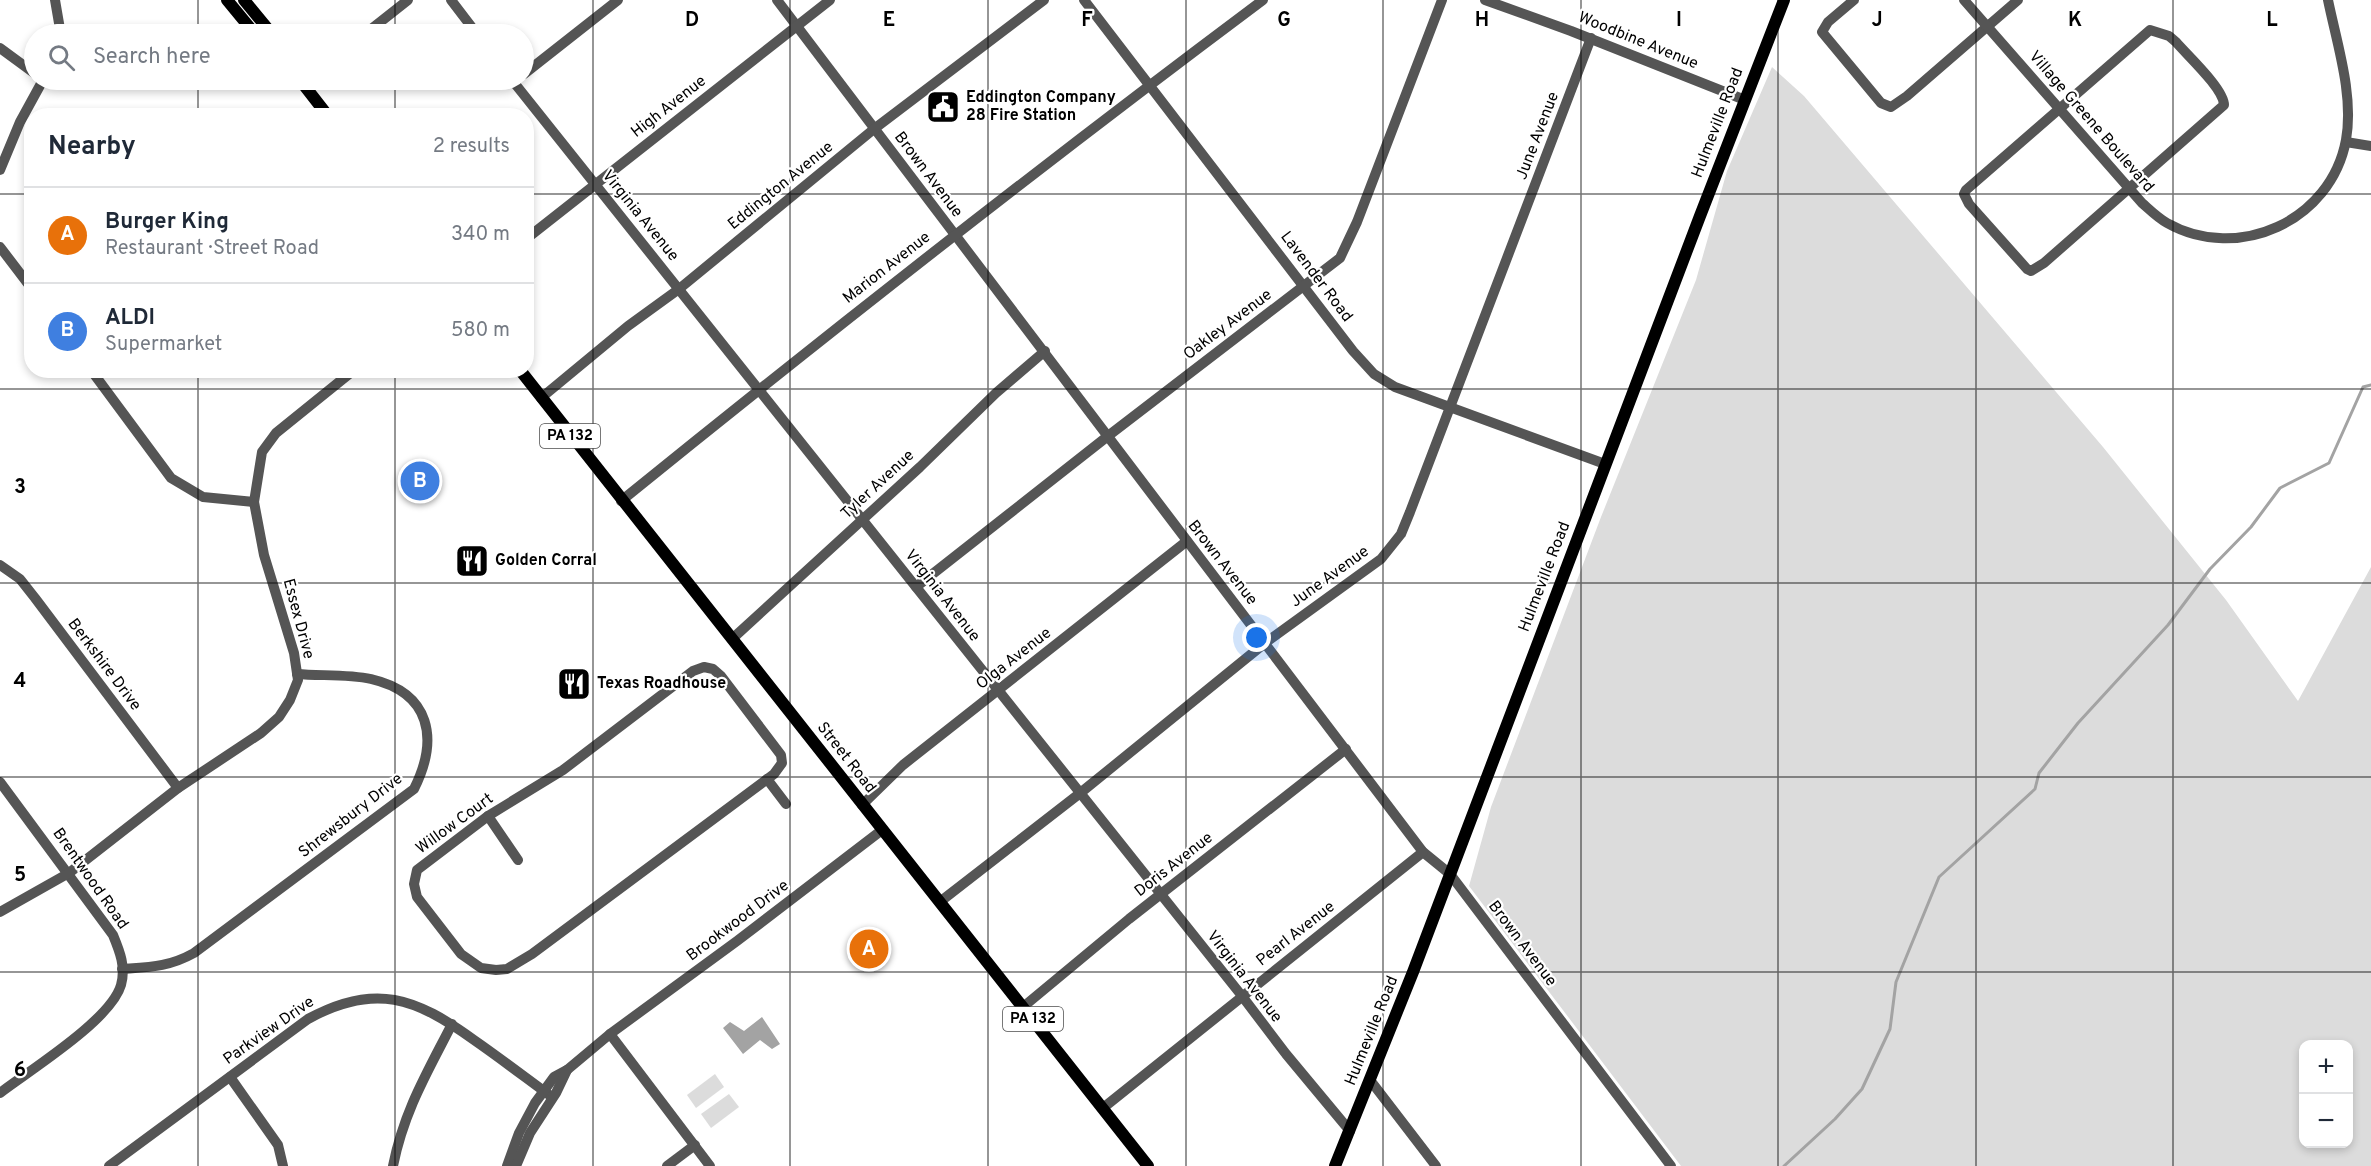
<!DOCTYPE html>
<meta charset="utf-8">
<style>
body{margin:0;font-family:Overpass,sans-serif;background:#f2f2f3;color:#1f2937}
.controls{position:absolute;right:18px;bottom:18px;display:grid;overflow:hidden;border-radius:12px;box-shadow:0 3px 9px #0003}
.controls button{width:54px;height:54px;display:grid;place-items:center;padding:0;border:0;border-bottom:2px solid #e0e1e3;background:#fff;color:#1f2937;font:30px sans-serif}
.you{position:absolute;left:1257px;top:638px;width:21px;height:21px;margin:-15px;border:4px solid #fff;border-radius:50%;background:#1a73e8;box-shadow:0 0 0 9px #1a73e833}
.badge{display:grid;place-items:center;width:39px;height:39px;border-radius:50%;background:#d93025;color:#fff;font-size:20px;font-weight:700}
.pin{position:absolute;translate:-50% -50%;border:3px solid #fff;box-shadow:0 2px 6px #0006}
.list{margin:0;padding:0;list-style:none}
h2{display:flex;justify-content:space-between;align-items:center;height:78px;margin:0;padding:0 24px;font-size:26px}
h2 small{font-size:20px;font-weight:400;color:#747a83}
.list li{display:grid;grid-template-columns:39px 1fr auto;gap:18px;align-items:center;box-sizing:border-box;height:96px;padding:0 24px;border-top:2px solid #e0e1e3}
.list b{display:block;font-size:22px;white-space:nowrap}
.list p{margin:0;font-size:20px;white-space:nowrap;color:#747a83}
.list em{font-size:20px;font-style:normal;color:#747a83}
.icon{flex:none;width:33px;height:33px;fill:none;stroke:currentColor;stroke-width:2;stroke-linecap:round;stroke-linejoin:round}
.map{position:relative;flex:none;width:2371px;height:1166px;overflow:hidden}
.search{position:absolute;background:#fff;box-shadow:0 3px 9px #0003;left:24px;top:24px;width:510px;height:66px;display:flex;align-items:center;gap:15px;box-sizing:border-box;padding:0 21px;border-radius:33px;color:#747a83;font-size:22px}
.panel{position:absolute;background:#fff;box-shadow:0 3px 9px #0003;left:24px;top:108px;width:510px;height:270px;border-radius:24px}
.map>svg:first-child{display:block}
.green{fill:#dcdcdc;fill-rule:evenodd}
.water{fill:#a3a3a3}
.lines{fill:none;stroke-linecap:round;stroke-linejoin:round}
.stream{stroke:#a3a3a3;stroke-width:3}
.minor{stroke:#555;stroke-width:10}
.major{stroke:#000;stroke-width:12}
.grid{fill:none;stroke:#000;stroke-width:1.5;stroke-opacity:0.55}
.labels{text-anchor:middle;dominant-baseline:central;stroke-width:4.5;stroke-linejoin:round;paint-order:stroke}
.shield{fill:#fff;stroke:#4c4c4c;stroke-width:1.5}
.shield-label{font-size:15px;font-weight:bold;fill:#000}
.street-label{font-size:16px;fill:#000;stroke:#fff}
.poi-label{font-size:16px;font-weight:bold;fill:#000;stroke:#fff;text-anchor:start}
.grid-label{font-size:20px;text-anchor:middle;font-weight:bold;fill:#000;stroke:#fff;stroke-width:4.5;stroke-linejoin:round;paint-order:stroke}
</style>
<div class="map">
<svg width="2371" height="1166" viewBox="0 0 2371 1166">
<rect width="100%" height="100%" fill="#fff"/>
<g class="green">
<path d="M1772 67 1804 96 2103 447 2226 600 2298 701 2371 567V1166H1681L1469 886 1491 807 1601 517 1696 280 1727 171ZM2348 1044V1144H2304V1044Z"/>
<polygon points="715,1074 724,1087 696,1108 687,1095"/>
<polygon points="729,1094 739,1107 711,1128 701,1114"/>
</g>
<polygon class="water" points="762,1017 780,1044 772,1049 760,1040 743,1054 723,1028 730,1022 744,1031"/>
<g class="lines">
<polyline class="stream" points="1784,1166 1835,1119 1862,1089 1890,1029 1896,982 1939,877 2035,789 2039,773 2078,723 2168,625 2210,569 2251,527 2280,488 2329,463 2363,387 2371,385"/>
<g class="minor">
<polyline points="55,0 60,29 58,34"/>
<polyline points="451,0 477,34"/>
<polyline points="777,0 1423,852 1450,874 1671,1166"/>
<polyline points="1084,0 1353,351 1374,374 1395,387 1605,464"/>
<polyline points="1485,0 1571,31 1745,100"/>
<polyline points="1854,0 1828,22 1822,32 1881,103 1891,107 1907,96 2018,0"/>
<path d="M1964 0 2142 203C2150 210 2158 218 2167 223 2238 263 2331 221 2346 140 2354 95 2337 44 2328 0"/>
<path d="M2150 30 2169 36 2176 42C2188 56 2224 89 2224 105L2044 263 2031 271 2027 269 1969 204 1964 194 1966 190Z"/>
<polyline points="365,34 408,0"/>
<polyline points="0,48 34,73"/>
<polyline points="524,74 618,0"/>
<polyline points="512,80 1242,996 1286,1054 1350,1131"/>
<polyline points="2346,142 2371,146"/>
<polyline points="0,170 20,122 43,80"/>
<polyline points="526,239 830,0"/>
<polyline points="0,247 32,289"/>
<polyline points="91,370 171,478 203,497 254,502"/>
<polyline points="541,398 628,326 679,289 874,129 1044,0"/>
<path d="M621 501C832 330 1045 163 1263 0"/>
<polyline points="0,565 20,579 35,598 178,788"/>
<polyline points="916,587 1108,436 1340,258 1357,222 1442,0"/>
<polyline points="732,639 920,467 996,393 1045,351"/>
<polygon points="704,667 713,669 721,676 781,755 782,763 774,774 532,954 507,969 496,970 481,968 461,954 417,897 414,884 417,870 488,816 563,770 693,671"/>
<polyline points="767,779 786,804"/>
<path d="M0 782 113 935C120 952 126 967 121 985 111 1020 30 1070 0 1093"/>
<polyline points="862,805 903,765 1187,541"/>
<polyline points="488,816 518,860"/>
<polyline points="941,901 1079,794 1265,643 1381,559 1401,534 1410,512 1591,38"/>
<polyline points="0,912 69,873 178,788 261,733 279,717 290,700 298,680 294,653 264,555 254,502 262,452 276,433 354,370"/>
<path d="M122 969C150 967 169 967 194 953L414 789C439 739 431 693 371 679 348 674 321 676 297 674"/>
<polyline points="1023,1007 1129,919 1346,749"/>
<polyline points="610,1034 710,1166"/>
<polyline points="230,1077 278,1145 283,1166"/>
<polyline points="1370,1080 1436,1166"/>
<polyline points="1103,1108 1423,852"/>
<path d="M109 1166 308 1019C375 982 416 998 474 1040 500 1058 526 1078 552 1097"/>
<path d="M393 1166C404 1111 427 1073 452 1024"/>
<polyline points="507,1166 519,1133 535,1103 554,1077 567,1070 610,1034 737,941 882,830"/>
<polyline points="516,1166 530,1133 556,1093 567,1070"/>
<polyline points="667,1166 695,1145"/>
</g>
<g class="major">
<polyline points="227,0 255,34"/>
<polyline points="244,0 272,34"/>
<polyline points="300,80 328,116"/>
<polyline points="520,370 1148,1166"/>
<polyline points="1335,1166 1413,972 1700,216 1784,0"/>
</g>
</g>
<path class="grid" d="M198 0V34M395 0V34M593 0V1166M790 0V1166M988 0V1166M1186 0V1166M1383 0V1166M1581 0V1166M1778 0V1166M1976 0V1166M2173 0V1166M198 80V116M395 80V116M0 194H32M526 194H2371M198 370V1166M395 370V1166M0 389H2371M0 583H2371M0 777H2371M0 972H2371"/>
<defs>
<g id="civic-square" transform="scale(1.725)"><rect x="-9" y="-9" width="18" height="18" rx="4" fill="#000" stroke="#fff"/><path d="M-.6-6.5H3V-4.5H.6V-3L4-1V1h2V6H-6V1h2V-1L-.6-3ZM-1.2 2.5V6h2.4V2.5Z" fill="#fff"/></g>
<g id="restaurant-square" transform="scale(1.725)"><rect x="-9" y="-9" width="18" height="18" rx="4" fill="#000" stroke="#fff"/><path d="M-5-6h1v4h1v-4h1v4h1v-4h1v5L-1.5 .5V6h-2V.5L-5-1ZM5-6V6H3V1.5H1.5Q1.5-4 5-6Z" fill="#fff"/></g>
</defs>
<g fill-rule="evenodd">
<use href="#civic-square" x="943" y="107"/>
<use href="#restaurant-square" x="472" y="561"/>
<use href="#restaurant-square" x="574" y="684"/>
</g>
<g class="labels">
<g class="shield">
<rect x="540" y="424" width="60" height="24" rx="4.5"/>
<rect x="1003" y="1007" width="60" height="24" rx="4.5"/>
</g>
<g class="shield-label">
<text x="570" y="436">PA 132</text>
<text x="1033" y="1019">PA 132</text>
</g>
<g class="street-label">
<text transform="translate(1638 41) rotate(22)">Woodbine Avenue</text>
<text transform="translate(669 107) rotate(-38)">High Avenue</text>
<text transform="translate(2091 122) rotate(49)">Village Greene Boulevard</text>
<text transform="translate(1718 123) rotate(-69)">Hulmeville Road</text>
<text transform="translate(1538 136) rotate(-69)">June Avenue</text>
<text transform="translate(928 175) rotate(53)">Brown Avenue</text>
<text transform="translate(781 186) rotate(-39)">Eddington Avenue</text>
<text transform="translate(640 216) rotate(51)">Virginia Avenue</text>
<text transform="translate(887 268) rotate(-38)">Marion Avenue</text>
<text transform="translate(1316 277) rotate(53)">Lavender Road</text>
<text transform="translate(1228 325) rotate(-37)">Oakley Avenue</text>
<text transform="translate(878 485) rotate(-43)">Tyler Avenue</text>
<text transform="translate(1222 563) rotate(52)">Brown Avenue</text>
<text transform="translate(1330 577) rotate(-36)">June Avenue</text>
<text transform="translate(1545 577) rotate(-69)">Hulmeville Road</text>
<text transform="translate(942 596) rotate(52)">Virginia Avenue</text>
<text transform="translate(298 619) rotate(75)">Essex Drive</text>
<text transform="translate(1014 659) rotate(-38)">Olga Avenue</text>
<text transform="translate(104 665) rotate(53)">Berkshire Drive</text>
<text transform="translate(846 758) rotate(52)">Street Road</text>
<text transform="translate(351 816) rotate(-38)">Shrewsbury Drive</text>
<text transform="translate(455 824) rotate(-36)">Willow Court</text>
<text transform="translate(1174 865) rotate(-38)">Doris Avenue</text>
<text transform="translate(90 879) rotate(55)">Brentwood Road</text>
<text transform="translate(738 921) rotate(-37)">Brookwood Drive</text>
<text transform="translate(1296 934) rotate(-38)">Pearl Avenue</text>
<text transform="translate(1522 944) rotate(53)">Brown Avenue</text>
<text transform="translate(1244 977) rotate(52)">Virginia Avenue</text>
<text transform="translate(269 1031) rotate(-35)">Parkview Drive</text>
<text transform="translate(1372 1031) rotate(-68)">Hulmeville Road</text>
</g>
<g class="poi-label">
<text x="966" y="98">Eddington Company<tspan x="966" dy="18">28 Fire Station</tspan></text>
<text x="495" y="561">Golden Corral</text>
<text x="597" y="684">Texas Roadhouse</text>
</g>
</g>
<g class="grid-label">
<text x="692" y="26">D</text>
<text x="889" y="26">E</text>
<text x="1087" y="26">F</text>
<text x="1284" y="26">G</text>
<text x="1482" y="26">H</text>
<text x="1679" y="26">I</text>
<text x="1877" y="26">J</text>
<text x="2075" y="26">K</text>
<text x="2272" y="26">L</text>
<text x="20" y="493">3</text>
<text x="20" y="687">4</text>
<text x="20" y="881">5</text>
<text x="20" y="1076">6</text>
</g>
</svg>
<div class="controls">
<button>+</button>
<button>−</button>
</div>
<div class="you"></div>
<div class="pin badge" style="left:869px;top:949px;background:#e8710a">A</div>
<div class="pin badge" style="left:420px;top:481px;background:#3f7fe0">B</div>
<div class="search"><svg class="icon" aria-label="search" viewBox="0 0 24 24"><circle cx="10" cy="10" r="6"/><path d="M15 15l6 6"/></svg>Search here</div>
<section class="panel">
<h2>Nearby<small>2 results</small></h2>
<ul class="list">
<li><span class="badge" style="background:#e8710a">A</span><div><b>Burger King</b><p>Restaurant · Street Road</p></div><em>340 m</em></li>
<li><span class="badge" style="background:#3f7fe0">B</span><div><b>ALDI</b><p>Supermarket</p></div><em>580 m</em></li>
</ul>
</section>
</div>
